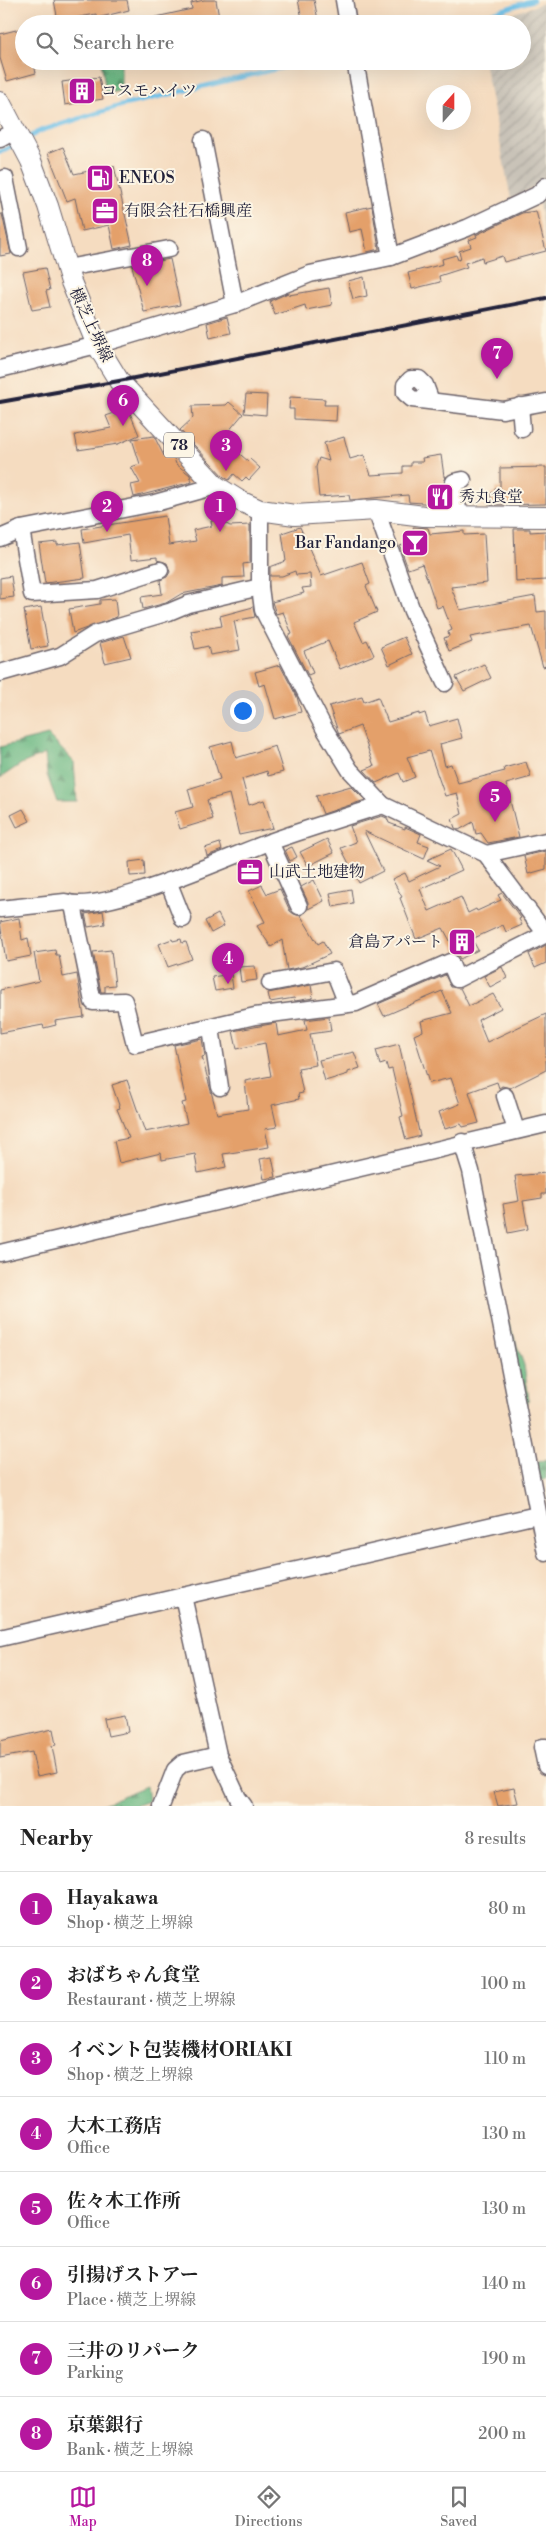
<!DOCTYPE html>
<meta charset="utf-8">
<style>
body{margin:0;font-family:"Libre Bodoni","Noto Serif JP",serif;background:#f2f2f2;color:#222}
.compass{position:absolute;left:426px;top:85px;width:45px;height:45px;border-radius:50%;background:#fff;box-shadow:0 5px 20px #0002;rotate:21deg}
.you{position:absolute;left:242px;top:710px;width:18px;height:18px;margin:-12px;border:4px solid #fff;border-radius:50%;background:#1a73e8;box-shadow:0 0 0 8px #1a73e833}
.badge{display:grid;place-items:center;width:32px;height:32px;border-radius:50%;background:#b5179e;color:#fff;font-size:16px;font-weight:700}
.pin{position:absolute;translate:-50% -41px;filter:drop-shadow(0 1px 2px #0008)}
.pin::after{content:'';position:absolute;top:26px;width:18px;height:15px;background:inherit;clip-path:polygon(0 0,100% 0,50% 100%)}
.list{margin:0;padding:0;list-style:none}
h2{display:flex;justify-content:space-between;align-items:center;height:65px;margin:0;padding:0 20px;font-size:21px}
h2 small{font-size:16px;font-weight:400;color:#767676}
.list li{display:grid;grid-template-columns:32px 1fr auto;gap:15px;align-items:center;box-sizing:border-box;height:75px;padding:0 20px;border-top:1px solid #e0e0e0}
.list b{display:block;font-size:19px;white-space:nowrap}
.list p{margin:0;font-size:16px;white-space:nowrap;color:#767676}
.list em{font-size:16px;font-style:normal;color:#767676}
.icon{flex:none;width:28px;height:28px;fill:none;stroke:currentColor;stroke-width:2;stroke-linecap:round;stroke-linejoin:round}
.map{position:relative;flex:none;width:546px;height:1806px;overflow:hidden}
.search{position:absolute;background:#fff;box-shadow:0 5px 20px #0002;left:15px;right:15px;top:15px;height:55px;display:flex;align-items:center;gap:12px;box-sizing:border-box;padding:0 18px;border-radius:28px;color:#767676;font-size:19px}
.sheet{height:665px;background:#fff}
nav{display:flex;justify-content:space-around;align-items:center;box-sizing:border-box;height:70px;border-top:1px solid #e0e0e0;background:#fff;font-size:14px;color:#767676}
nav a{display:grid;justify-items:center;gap:2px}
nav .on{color:#b5179e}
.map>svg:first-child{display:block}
.industrial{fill:url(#industrial-furrows)}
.forest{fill:url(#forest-firs);stroke:#456c5e}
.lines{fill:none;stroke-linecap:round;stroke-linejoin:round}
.stream{stroke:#6cbfe8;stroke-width:4.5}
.building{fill:#e4a06b}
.minor-casing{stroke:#6c636a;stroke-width:19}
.major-casing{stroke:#6c636a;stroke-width:22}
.minor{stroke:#fff;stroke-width:16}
.major{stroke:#fff;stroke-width:20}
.rail{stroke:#22223b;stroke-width:4}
.labels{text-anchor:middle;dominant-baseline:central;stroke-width:4;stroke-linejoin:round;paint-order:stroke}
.shield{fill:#fcf5e5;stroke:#63616e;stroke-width:1}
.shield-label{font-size:15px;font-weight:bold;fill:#22223b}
.poi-label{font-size:16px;fill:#22223b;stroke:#fcf5e5;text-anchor:start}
.street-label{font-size:16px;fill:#22223b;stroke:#fcf5e5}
</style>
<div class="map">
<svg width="546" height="1806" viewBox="0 0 546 1806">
<defs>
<pattern id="industrial-furrows" width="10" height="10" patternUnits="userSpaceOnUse" patternTransform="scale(1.25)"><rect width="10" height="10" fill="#c9c3b8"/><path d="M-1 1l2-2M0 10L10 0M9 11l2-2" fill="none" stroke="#aca79f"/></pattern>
<pattern id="forest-firs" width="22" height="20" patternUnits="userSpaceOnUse" patternTransform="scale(1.25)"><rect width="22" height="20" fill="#68b781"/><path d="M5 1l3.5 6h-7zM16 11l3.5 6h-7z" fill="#55946b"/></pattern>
</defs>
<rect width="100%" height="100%" fill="#fcf5e5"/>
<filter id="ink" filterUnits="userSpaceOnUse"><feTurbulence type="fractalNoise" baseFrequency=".02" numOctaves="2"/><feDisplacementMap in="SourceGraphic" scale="10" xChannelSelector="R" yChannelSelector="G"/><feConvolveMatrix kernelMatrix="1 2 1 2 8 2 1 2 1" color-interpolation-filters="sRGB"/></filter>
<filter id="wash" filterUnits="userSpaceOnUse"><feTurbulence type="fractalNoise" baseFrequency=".0096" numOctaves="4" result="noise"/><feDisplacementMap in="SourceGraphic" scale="20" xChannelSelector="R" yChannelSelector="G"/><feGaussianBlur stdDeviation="1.12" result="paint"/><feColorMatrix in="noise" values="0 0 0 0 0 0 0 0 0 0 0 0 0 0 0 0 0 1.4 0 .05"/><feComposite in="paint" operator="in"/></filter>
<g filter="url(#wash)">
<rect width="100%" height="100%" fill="#f5dcc0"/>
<polygon class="industrial" points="546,2 546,245 536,186 511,199 484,61 522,61 522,24 482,24"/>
<g class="forest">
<polygon points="101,61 121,61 121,91 106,93"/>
<polygon points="48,735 74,762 77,802 57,802 47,775 45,754 21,764 0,778 0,747"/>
<polygon points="505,1312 524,1365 529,1400 523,1408 534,1464 546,1459 546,1479 535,1483"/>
<polygon points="146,1786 148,1801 134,1806 98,1806"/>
</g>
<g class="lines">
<g class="stream">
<polyline points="458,24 533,0"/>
<polyline points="26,139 40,131 120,106 311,61"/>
<polyline points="0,152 17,143"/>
</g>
</g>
<g id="blocks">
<g class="building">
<polygon points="54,0 127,0 129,10 97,18 96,14 58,21"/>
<polygon points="204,0 216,0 220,24 147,24 147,19 192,9 191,3"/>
<polygon points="298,0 314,0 318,20 303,23"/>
<polygon points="24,28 24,61 33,61 36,73 7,81 0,58 0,34"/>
<polygon points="99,77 103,99 65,105 62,82"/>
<polygon points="63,147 74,174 114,166 132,245 114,249 109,225 82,231 75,198 67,201 48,153"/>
<polygon points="372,206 379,249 367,252 362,229 349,232 345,212"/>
<polygon points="536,211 546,251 504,262 502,256 483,262 482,257 465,263 467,267 439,276 440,282 412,289 408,273 443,264 442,259 456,255 458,260 461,259 459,251 471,247 469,240 477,237 476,235 522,213"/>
<polygon points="0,214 2,214 11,254 0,256"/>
<polygon points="170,259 180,305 144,312 132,266"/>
<polygon points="45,268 50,290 46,291 50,307 32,310 23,272"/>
<polygon points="364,277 367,296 353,299 348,281"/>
<polygon points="329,288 332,305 306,310 305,305 275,315 270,301 288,293 289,295"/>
<polygon points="227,317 231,333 210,338 207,323"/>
<polygon points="246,394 267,395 266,415 244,413"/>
<polygon points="290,397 325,399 324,405 337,405 336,421 294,419 294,409 289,409"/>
<polygon points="229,402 243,414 222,439 248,461 250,459 260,468 249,480 246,477 242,481 234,474 229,480 224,477 180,430 193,418 192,406 226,405"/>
<polygon points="128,408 139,435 118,444 78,450 75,435 111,428 106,416"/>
<polygon points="154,436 165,458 173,456 176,464 190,475 192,482 134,497 131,485 140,483 131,467 140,464 132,439"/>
<polygon points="344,437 350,459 364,455 371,475 403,473 403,466 411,466 411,462 423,462 422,458 441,455 444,476 446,476 444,483 447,502 437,504 409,502 408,495 350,500 349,495 319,497 316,467 319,458 329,461 324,443"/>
<polygon points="546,467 546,504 491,505 491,493 495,493 495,488 500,488 500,468"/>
<polygon points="165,516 169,545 196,541 193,530 212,526 211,521 219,520 230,526 250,525 250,563 243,564 244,577 222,578 222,586 181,594 166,603 143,609 141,597 162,594 160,580 167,577 170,572 167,563 157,560 157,557 131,560 128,535 84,543 82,529"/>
<polygon points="300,527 321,576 362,562 370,584 366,586 377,612 354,622 363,642 367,640 374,655 340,669 328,641 304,651 313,673 308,675 288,636 292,634 283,612 276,614 272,602 304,593 302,588 311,587 310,574 296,575 295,571 282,576 270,576 270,567 286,561 282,533"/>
<polygon points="413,527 428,528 430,534 464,531 464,535 484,534 487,583 451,587 460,610 535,596 537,612 546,611 546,666 543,667 531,626 470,637 472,642 449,651 444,638 449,636 448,632 452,630 443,606 437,608 422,564 408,569 400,546 406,544 404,537 414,533"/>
<polygon points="514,529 530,529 530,532 546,531 546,580 516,582"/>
<polygon points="57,542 57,545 80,542 85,578 45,583 39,544"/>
<polygon points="11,576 14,597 0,599 0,578"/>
<polygon points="115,599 117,617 73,633 69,609 100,604 100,600"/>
<polygon points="41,607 48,646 31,649 24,610"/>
<polygon points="253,607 255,617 234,621 240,650 210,655 208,646 195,649 191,631 222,626 220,616"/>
<polygon points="124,636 131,657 105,663 100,643"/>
<polygon points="404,637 412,654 389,665 381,647"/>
<polygon points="484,664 491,678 464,691 456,677"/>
<polygon points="280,665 297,697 301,712 275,719 265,684 259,686 255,672"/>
<polygon points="362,697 364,702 378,697 388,722 419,713 419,715 425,713 429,726 457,718 462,738 440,744 445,766 451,764 458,783 505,771 504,768 526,762 531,777 506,784 519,837 488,843 481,833 476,834 473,822 459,830 455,828 452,819 462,814 457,793 445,796 429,751 407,757 415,777 403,782 399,773 376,783 364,770 374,766 360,726 339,734 329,706"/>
<polygon points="232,741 236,758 275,746 283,772 268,776 267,771 242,779 249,805 264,800 273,828 239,835 229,794 207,800 213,819 180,829 175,812 193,807 188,789 220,779 210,747"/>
<polygon points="351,786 365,800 323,814 316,796"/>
<polygon points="23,809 30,821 17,827 11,815"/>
<polygon points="382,816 387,818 389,823 405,829 405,827 421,834 418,842 429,846 424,859 364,831 383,871 359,883 341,848 356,842 350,826"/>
<polygon points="327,839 334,853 308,866 300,852"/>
<polygon points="220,843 222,850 207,856 205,848"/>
<polygon points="292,847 297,857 290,861 285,850"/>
<polygon points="451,849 462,870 420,889 429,911 461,897 468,913 476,909 477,911 501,900 498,895 502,893 521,918 519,919 522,925 506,932 503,925 472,939 478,950 460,959 443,928 416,939 400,898 402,897 392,879 405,873 409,881 440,866 427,860"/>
<polygon points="546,851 546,869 528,874 524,856"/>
<polygon points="144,860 145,875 130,876 129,862"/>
<polygon points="314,880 324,901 308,909 308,902 301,887"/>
<polygon points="262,885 267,894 280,889 290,911 294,914 301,916 318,944 323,941 330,954 302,967 287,970 282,940 271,947 257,926 265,922 249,891"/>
<polygon points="351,889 353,903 333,907 330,893"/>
<polygon points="103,911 105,924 88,927 85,914"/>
<polygon points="218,914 224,926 211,933 205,921"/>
<polygon points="19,918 22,940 28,938 31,956 6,961 0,922"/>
<polygon points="172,939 173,941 181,939 182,943 186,942 192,959 168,967 159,944"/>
<polygon points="546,945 546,963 535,968 529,954"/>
<polygon points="55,950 56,955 59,955 63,977 77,974 84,1017 55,1021 56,1025 44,1028 43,1025 0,1033 0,990 39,981 34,953"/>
<polygon points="111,950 115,985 105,986 105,992 101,992 93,952"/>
<polygon points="255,966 257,980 241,982 239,967"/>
<polygon points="502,967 507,978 490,987 484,976"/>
<polygon points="231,974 233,988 215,991 212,977"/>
<polygon points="445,975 451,987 460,988 469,1006 493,994 501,1008 478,1020 487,1042 546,1014 546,1070 510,1088 502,1086 499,1088 497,1082 469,1092 479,1123 463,1127 461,1124 445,1129 439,1112 460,1104 451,1078 429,1083 414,1035 423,1031 421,1021 452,1013 442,991 384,1016 378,1004"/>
<polygon points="311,985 313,998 295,1001 294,998 270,1002 268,993"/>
<polygon points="329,1017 331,1031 310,1034 316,1065 298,1068 303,1093 298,1094 299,1099 272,1105 277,1127 265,1129 269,1147 223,1154 226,1167 198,1173 195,1154 162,1160 161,1153 119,1163 114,1141 129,1138 117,1109 120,1108 112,1085 127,1080 145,1132 187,1123 182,1103 186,1102 174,1045 202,1039 205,1056 202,1057 217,1114 248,1109 245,1081 271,1076 265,1043 237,1049 233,1031 276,1023 278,1036 307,1030 305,1020"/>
<polygon points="399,1044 420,1136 406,1140 400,1117 403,1116 392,1069 388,1070 386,1063 380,1065 376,1050"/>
<polygon points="354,1052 360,1068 348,1072 348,1074 325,1081 319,1060"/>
<polygon points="272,1157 276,1177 264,1179 260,1159"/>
<polygon points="546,1173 546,1194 542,1194 542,1198 523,1201 528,1229 508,1233 503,1204 519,1201 515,1176"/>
<polygon points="125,1715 128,1732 108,1736 104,1719"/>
<polygon points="53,1729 56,1745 52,1746 57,1772 37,1776 32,1752 0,1758 0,1741"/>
<polygon points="514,1788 518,1803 498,1806 494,1792"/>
</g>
</g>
</g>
<g filter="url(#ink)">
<use href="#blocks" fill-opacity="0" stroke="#6c636a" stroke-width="1"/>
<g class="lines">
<g class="minor-casing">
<g id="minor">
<polyline points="344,0 348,24"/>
<polyline points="355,61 391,257"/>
<polyline points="0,139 16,130"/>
<polyline points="203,140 235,304"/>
<polyline points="5,178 19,248"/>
<polyline points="67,268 169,249"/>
<polyline points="0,369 97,345 235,304 310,274 391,257 467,228 537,195 546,186"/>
<polyline points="431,401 425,385 419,379 411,379 405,385 405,393 412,399 503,410 546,402"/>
<polyline points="520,406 522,429"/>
<polyline points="260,510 260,587 263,610 324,728 350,770 383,805 486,854 546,934"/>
<polyline points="376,510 412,611 445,683"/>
<polyline points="459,516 454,482 463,480"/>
<polyline points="21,529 32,594 97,590 160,570"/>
<polyline points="0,538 21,529 155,503 216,486"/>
<polyline points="0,673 60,656 95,634 169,612 188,604 260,587"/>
<polyline points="270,842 299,906"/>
<polyline points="486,854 546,841"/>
<polyline points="168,881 183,919"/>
<polyline points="73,905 93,1002 124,1001 135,1044 255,1016 356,1003 450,962 457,979 546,934"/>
<path d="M0 909 65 902C102 915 226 858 267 843 306 829 345 817 383 805"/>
<polyline points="270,983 334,971 347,1004"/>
<polyline points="211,1028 220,1087"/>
<polyline points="505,1096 516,1130"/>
<polyline points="462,1142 471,1171 546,1553"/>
<polyline points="0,1253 546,1124"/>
<polyline points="183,1596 218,1755 238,1798 244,1806"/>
<polyline points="0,1638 537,1515"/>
<polyline points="546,1747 542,1747 546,1766"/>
<polyline points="161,1806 175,1770 183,1763 218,1755"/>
</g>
</g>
<g class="major-casing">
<polyline id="major" points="0,102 31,161 48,206 71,282 97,345 119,381 216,486 240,501 260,510 295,515 376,510 424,516 546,517"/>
</g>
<use href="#minor" class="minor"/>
<use href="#major" class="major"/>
<polyline class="rail" points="0,402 119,381 546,298"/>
</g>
</g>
<defs>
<g id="building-square" transform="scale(1.4375)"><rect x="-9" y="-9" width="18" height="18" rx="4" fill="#b5179e" stroke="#fcf5e5"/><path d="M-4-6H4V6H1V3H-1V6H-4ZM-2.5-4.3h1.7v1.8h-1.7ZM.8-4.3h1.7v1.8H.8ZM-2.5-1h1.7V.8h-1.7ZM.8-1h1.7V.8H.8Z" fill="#fff"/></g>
<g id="fuel-square" transform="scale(1.4375)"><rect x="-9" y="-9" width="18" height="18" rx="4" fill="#b5179e" stroke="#fcf5e5"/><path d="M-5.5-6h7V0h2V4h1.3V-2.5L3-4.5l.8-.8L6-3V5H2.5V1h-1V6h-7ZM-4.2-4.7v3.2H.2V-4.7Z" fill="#fff"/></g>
<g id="office-square" transform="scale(1.4375)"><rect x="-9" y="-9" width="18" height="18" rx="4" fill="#b5179e" stroke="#fcf5e5"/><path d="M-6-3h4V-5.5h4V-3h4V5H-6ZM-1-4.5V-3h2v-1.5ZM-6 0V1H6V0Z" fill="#fff"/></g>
<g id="restaurant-square" transform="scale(1.4375)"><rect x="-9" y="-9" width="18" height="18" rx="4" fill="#b5179e" stroke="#fcf5e5"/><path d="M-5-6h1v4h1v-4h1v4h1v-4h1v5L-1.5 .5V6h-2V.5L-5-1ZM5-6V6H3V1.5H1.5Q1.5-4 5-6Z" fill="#fff"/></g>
<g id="bar-square" transform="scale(1.4375)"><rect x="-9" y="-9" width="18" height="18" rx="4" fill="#b5179e" stroke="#fcf5e5"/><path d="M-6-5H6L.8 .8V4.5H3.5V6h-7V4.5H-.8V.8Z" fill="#fff"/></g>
</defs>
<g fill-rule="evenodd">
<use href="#building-square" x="82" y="91"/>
<use href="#fuel-square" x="100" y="178"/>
<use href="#office-square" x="105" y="211"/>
<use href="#restaurant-square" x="440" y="497"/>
<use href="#bar-square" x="415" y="543"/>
<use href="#office-square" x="250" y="872"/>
<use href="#building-square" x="462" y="942"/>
</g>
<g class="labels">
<rect class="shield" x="164" y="432.5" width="30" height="25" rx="4"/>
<g class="shield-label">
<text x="179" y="445">78</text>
</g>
<g class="poi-label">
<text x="101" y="91">コスモハイツ</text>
<text x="119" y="178">ENEOS</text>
<text x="124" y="211">有限会社石橋興産</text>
<text x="459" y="497">秀丸食堂</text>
<text x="396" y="543" text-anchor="end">Bar Fandango</text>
<text x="269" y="872">山武土地建物</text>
<text x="443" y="942" text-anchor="end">倉島アパート</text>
</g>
<g class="street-label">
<text transform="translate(91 325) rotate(65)">横芝上堺線</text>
</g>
</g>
</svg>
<svg class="compass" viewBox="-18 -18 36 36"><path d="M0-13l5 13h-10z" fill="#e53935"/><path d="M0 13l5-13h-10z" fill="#767676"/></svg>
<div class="you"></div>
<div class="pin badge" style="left:220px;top:532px">1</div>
<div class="pin badge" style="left:107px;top:532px">2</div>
<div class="pin badge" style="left:226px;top:471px">3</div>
<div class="pin badge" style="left:228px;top:984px">4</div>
<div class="pin badge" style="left:495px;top:822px">5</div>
<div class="pin badge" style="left:123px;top:426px">6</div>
<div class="pin badge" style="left:497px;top:379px">7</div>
<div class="pin badge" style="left:147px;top:286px">8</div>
<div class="search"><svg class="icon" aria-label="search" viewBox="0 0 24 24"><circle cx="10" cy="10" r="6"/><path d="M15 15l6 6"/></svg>Search here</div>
</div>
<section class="sheet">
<h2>Nearby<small>8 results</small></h2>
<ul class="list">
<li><span class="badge">1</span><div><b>Hayakawa</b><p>Shop · 横芝上堺線</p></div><em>80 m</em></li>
<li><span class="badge">2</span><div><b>おばちゃん食堂</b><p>Restaurant · 横芝上堺線</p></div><em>100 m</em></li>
<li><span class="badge">3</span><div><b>イベント包装機材ORIAKI</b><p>Shop · 横芝上堺線</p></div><em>110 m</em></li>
<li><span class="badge">4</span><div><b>大木工務店</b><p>Office</p></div><em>130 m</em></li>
<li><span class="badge">5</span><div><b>佐々木工作所</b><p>Office</p></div><em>130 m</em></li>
<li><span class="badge">6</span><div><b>引揚げストアー</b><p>Place · 横芝上堺線</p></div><em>140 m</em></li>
<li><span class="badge">7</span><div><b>三井のリパーク</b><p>Parking</p></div><em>190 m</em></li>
<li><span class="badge">8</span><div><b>京葉銀行</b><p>Bank · 横芝上堺線</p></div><em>200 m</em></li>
</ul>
</section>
<nav>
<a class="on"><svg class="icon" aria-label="map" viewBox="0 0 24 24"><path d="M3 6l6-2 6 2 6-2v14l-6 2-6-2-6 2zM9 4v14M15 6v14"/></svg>Map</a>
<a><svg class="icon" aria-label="directions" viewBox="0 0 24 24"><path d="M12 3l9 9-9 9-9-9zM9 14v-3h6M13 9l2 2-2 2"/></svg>Directions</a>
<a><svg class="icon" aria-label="saved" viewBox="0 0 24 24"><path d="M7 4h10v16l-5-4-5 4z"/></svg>Saved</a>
</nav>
